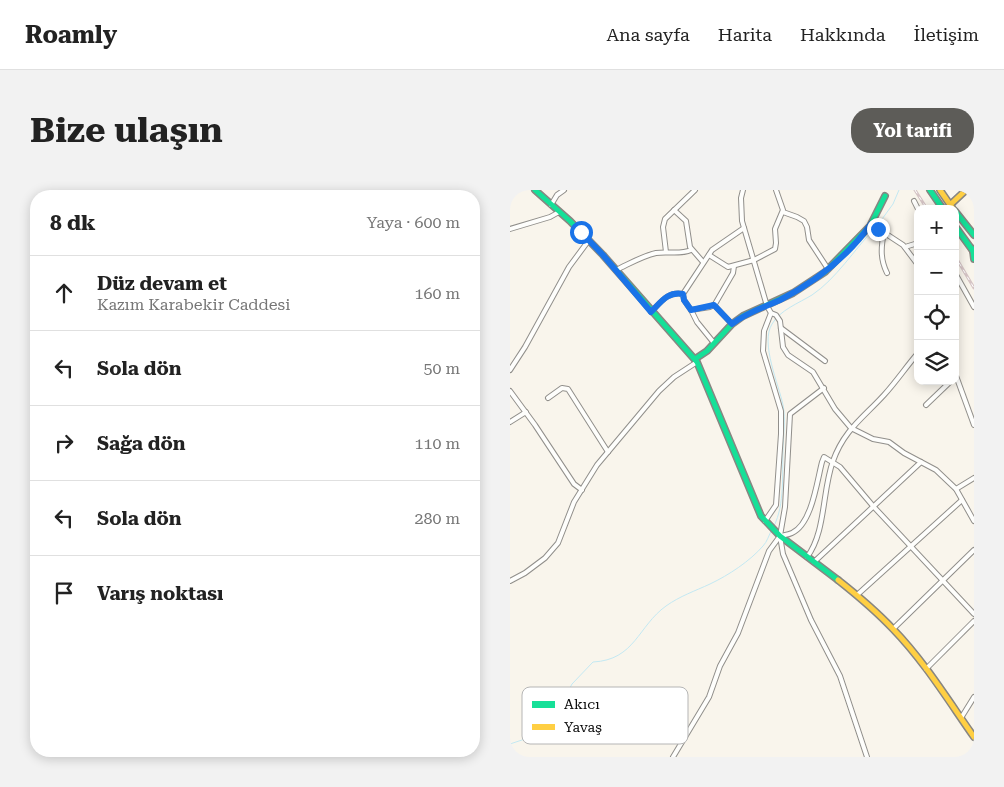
<!DOCTYPE html>
<html lang="tr">
<meta charset="utf-8">
<style>
body{margin:0;font-family:"Roboto Serif",serif;background:#f2f2f2;color:#222}
.controls{position:absolute;right:15px;top:15px;display:grid;overflow:hidden;border-radius:10px;box-shadow:0 2px 12px #0003}
.controls button{width:45px;height:45px;display:grid;place-items:center;padding:0;border:0;border-bottom:1px solid #e0e0e0;background:#fff;color:#222;font:25px sans-serif}
.stop{position:absolute;width:15px;height:15px;margin:-11px;border:4px solid #1a73e8;border-radius:50%;background:#fff}
.stop.end{background:#1a73e8;border-color:#fff;box-shadow:0 1px 5px #0008}
.list{margin:0;padding:0;list-style:none}
h2{display:flex;justify-content:space-between;align-items:center;height:65px;margin:0;padding:0 20px;font-size:21px}
h2 small{font-size:16px;font-weight:400;color:#767676}
.list li{display:grid;grid-template-columns:32px 1fr auto;gap:15px;align-items:center;box-sizing:border-box;height:75px;padding:0 20px;border-top:1px solid #e0e0e0}
.list b{display:block;font-size:19px;white-space:nowrap}
.list p{margin:0;font-size:16px;white-space:nowrap;color:#767676}
.list em{font-size:16px;font-style:normal;color:#767676}
.icon{flex:none;width:28px;height:28px;fill:none;stroke:currentColor;stroke-width:2;stroke-linecap:round;stroke-linejoin:round}
.map{position:relative;flex:none;width:464px;height:567px;overflow:hidden;border-radius:20px}
header{display:flex;align-items:center;gap:30px;box-sizing:border-box;height:70px;padding:0 25px;background:#fff;border-bottom:1px solid #e0e0e0}
header strong{font-size:24px}
nav{display:flex;gap:28px;margin-inline-start:auto;font-size:18px}
.intro{display:flex;align-items:center;justify-content:space-between;box-sizing:border-box;height:120px;padding:0 30px}
h1{margin:0;font-size:35px}
.button{padding:12px 22px;border-radius:20px;background:#5d5c58;color:#fff;font-size:18px;font-weight:700}
main{display:flex;gap:30px;padding:0 30px}
aside{flex:1;background:#fff;border-radius:20px;box-shadow:0 2px 12px #0003}
.map>svg:first-child{display:block}
.lines{fill:none;stroke-linecap:round;stroke-linejoin:round}
.stream{stroke:#c3e8f2;stroke-width:1}
.street-casing{stroke:#918f8b;stroke-width:6}
.fast-casing{stroke:#888682;stroke-width:8}
.slow-casing{stroke:#888682;stroke-width:8}
.street{stroke:#fefefc;stroke-width:4}
.fast{stroke:#16e098;stroke-width:5}
.slow{stroke:#ffcf43;stroke-width:5}
.rail-casing{stroke:#d5c4c5;stroke-width:3}
.rail{stroke:#fff;stroke-width:1;stroke-dasharray:4;stroke-linecap:butt}
.route{stroke:#1a73e8;stroke-width:6}
.key{fill:#fff;stroke:#b5b5b5;stroke-width:1}
.key-label{font-size:14px;fill:#090909}
</style>
<header>
<strong>Roamly</strong>
<nav><a>Ana sayfa</a><a>Harita</a><a>Hakkında</a><a>İletişim</a></nav>
</header>
<div class="intro"><h1>Bize ulaşın</h1><a class="button">Yol tarifi</a></div>
<main>
<aside>
<h2>8 dk<small>Yaya · 600 m</small></h2>
<ul class="list">
<li><svg class="icon" aria-label="ahead" viewBox="0 0 24 24"><path d="M12 20V5M6 11l6-6 6 6"/></svg><div><b>Düz devam et</b><p>Kazım Karabekir Caddesi</p></div><em>160 m</em></li>
<li><svg class="icon" aria-label="left" viewBox="0 0 24 24"><path d="M17 20v-9H6M10 6l-5 5 5 5"/></svg><div><b>Sola dön</b></div><em>50 m</em></li>
<li><svg class="icon" aria-label="right" viewBox="0 0 24 24"><path d="M7 20v-9h11M14 6l5 5-5 5"/></svg><div><b>Sağa dön</b></div><em>110 m</em></li>
<li><svg class="icon" aria-label="left" viewBox="0 0 24 24"><path d="M17 20v-9H6M10 6l-5 5 5 5"/></svg><div><b>Sola dön</b></div><em>280 m</em></li>
<li><svg class="icon" aria-label="arrive" viewBox="0 0 24 24"><path d="M6 21V4h12l-3 4 3 4H6"/></svg><div><b>Varış noktası</b></div></li>
</ul>
</aside>
<div class="map">
<svg width="464" height="567" viewBox="0 0 464 567">
<rect width="100%" height="100%" fill="#f9f5ec"/>
<g class="lines">
<g class="stream">
<polyline points="367,36 383,14 389,0"/>
<path d="M264 336C275 314 272 284 273 261 273 246 276 230 273 215 269 195 250 153 262 134 270 120 289 113 302 105 326 89 344 60 364 39"/>
<path d="M0 554 33 543 46 524 62 494 83 472C125 470 128 436 156 416 170 406 185 401 200 394 219 385 240 371 253 356 257 352 259 345 262 339"/>
</g>
<g class="street-casing">
<g id="street">
<polyline points="233,0 231,8 232,31 257,116 261,123 266,125 270,131 273,157 278,165 303,182 325,219 341,238 363,249 379,252 394,263 426,280 446,299 464,331"/>
<polyline points="462,0 464,5"/>
<polyline points="404,11 408,19"/>
<polyline points="41,15 47,5 54,0"/>
<polyline points="164,20 176,31 180,57 193,72"/>
<polyline points="273,22 287,27 294,31 297,37 299,50 318,79"/>
<polyline points="361,34 393,55 408,75"/>
<polyline points="0,39 40,27 49,22"/>
<path d="M374 42C371 57 370 69 377 83"/>
<polyline points="395,57 408,53"/>
<polyline points="156,62 153,37 155,29 185,0"/>
<polyline points="199,65 218,77 244,70 265,59 266,53 265,39 273,20 266,0"/>
<path d="M106 80C119 74 132 66 146 63 158 61 170 65 181 60"/>
<polyline points="445,83 464,117"/>
<polyline points="204,115 222,134"/>
<polyline points="181,120 200,117 205,114 223,83 224,76"/>
<path d="M141 122C151 112 158 101 173 104"/>
<polyline points="271,138 315,171"/>
<polyline points="204,153 187,132 181,120 174,110 173,104 202,60 234,38"/>
<polyline points="0,180 15,157 59,77 79,50"/>
<polyline points="445,183 464,235"/>
<polyline points="0,201 25,235 64,294 72,300"/>
<polyline points="38,208 52,198 58,199 98,262"/>
<polyline points="416,215 441,191"/>
<polyline points="0,232 16,222"/>
<polyline points="446,299 464,288"/>
<polyline points="255,331 266,315 271,244 271,221 253,161 254,141 261,123"/>
<path d="M297 367C316 342 312 301 323 271 334 240 353 228 374 205 386 192 396 177 408 163"/>
<polyline points="304,372 411,272"/>
<polyline points="0,391 15,383 35,368 48,353 64,312 87,275 149,201 164,187 187,172"/>
<polyline points="347,405 452,310"/>
<polyline points="383,439 464,360"/>
<polyline points="416,479 464,431"/>
<polyline points="451,528 464,507"/>
<polyline points="163,567 199,507 210,476 228,443 259,361 270,346 275,317 280,224 314,198"/>
<path d="M357 567 330 486 301 430 273 364 270 346C274 345 278 345 282 343 302 334 307 291 312 272L314 267 330 277 363 316 464 424"/>
</g>
</g>
<g class="fast-casing">
<g id="fast">
<polyline points="25,0 60,31 93,65 187,172 251,326 270,346 328,390"/>
<polyline points="420,0 433,19"/>
<polyline points="445,21 464,45"/>
<polyline points="445,36 463,61 464,69"/>
<polyline points="463,61 464,59"/>
<polyline points="185,169 197,161 222,134 233,126 283,103 315,82 360,36 375,6"/>
</g>
</g>
<g class="slow-casing">
<g id="slow">
<polyline points="430,0 443,19"/>
<polyline points="440,15 456,0"/>
<path d="M328 390C347 405 366 421 383 439 414 471 438 510 464 547"/>
</g>
</g>
<use href="#street" class="street"/>
<use href="#fast" class="fast"/>
<use href="#slow" class="slow"/>
<g class="rail-casing">
<g id="rail">
<polyline points="405,0 417,19"/>
<polyline points="445,66 464,98"/>
</g>
</g>
<use href="#rail" class="rail"/>
</g>
<g class="lines">
<path class="route" d="M71 42 93 65 141 122C151 112 158 101 173 104L174 110 181 120 204 115 222 134C237 122 253 118 270 110 305 92 338 66 361 34L368 39"/>
</g>
<rect x="12" y="497" width="166" height="57" rx="8" class="key"/>
<rect x="22" y="511" width="23" height="7" fill="#16e098"/>
<rect x="22" y="534" width="23" height="6" fill="#ffcf43"/>
<g class="key-label">
<text x="54" y="519">Akıcı</text>
<text x="54" y="542">Yavaş</text>
</g>
</svg>
<div class="controls">
<button>+</button>
<button>−</button>
<button><svg class="icon" aria-label="locate" viewBox="0 0 24 24"><circle cx="12" cy="12" r="6"/><path d="M12 2v4M12 18v4M2 12h4M18 12h4"/></svg></button>
<button><svg class="icon" aria-label="layers" viewBox="0 0 24 24"><path d="M12 4l9 5-9 5-9-5zM3 14l9 5 9-5"/></svg></button>
</div>
<div class="stop" style="left:71px;top:42px"></div>
<div class="stop end" style="left:368px;top:39px"></div>
</div>
</main>
